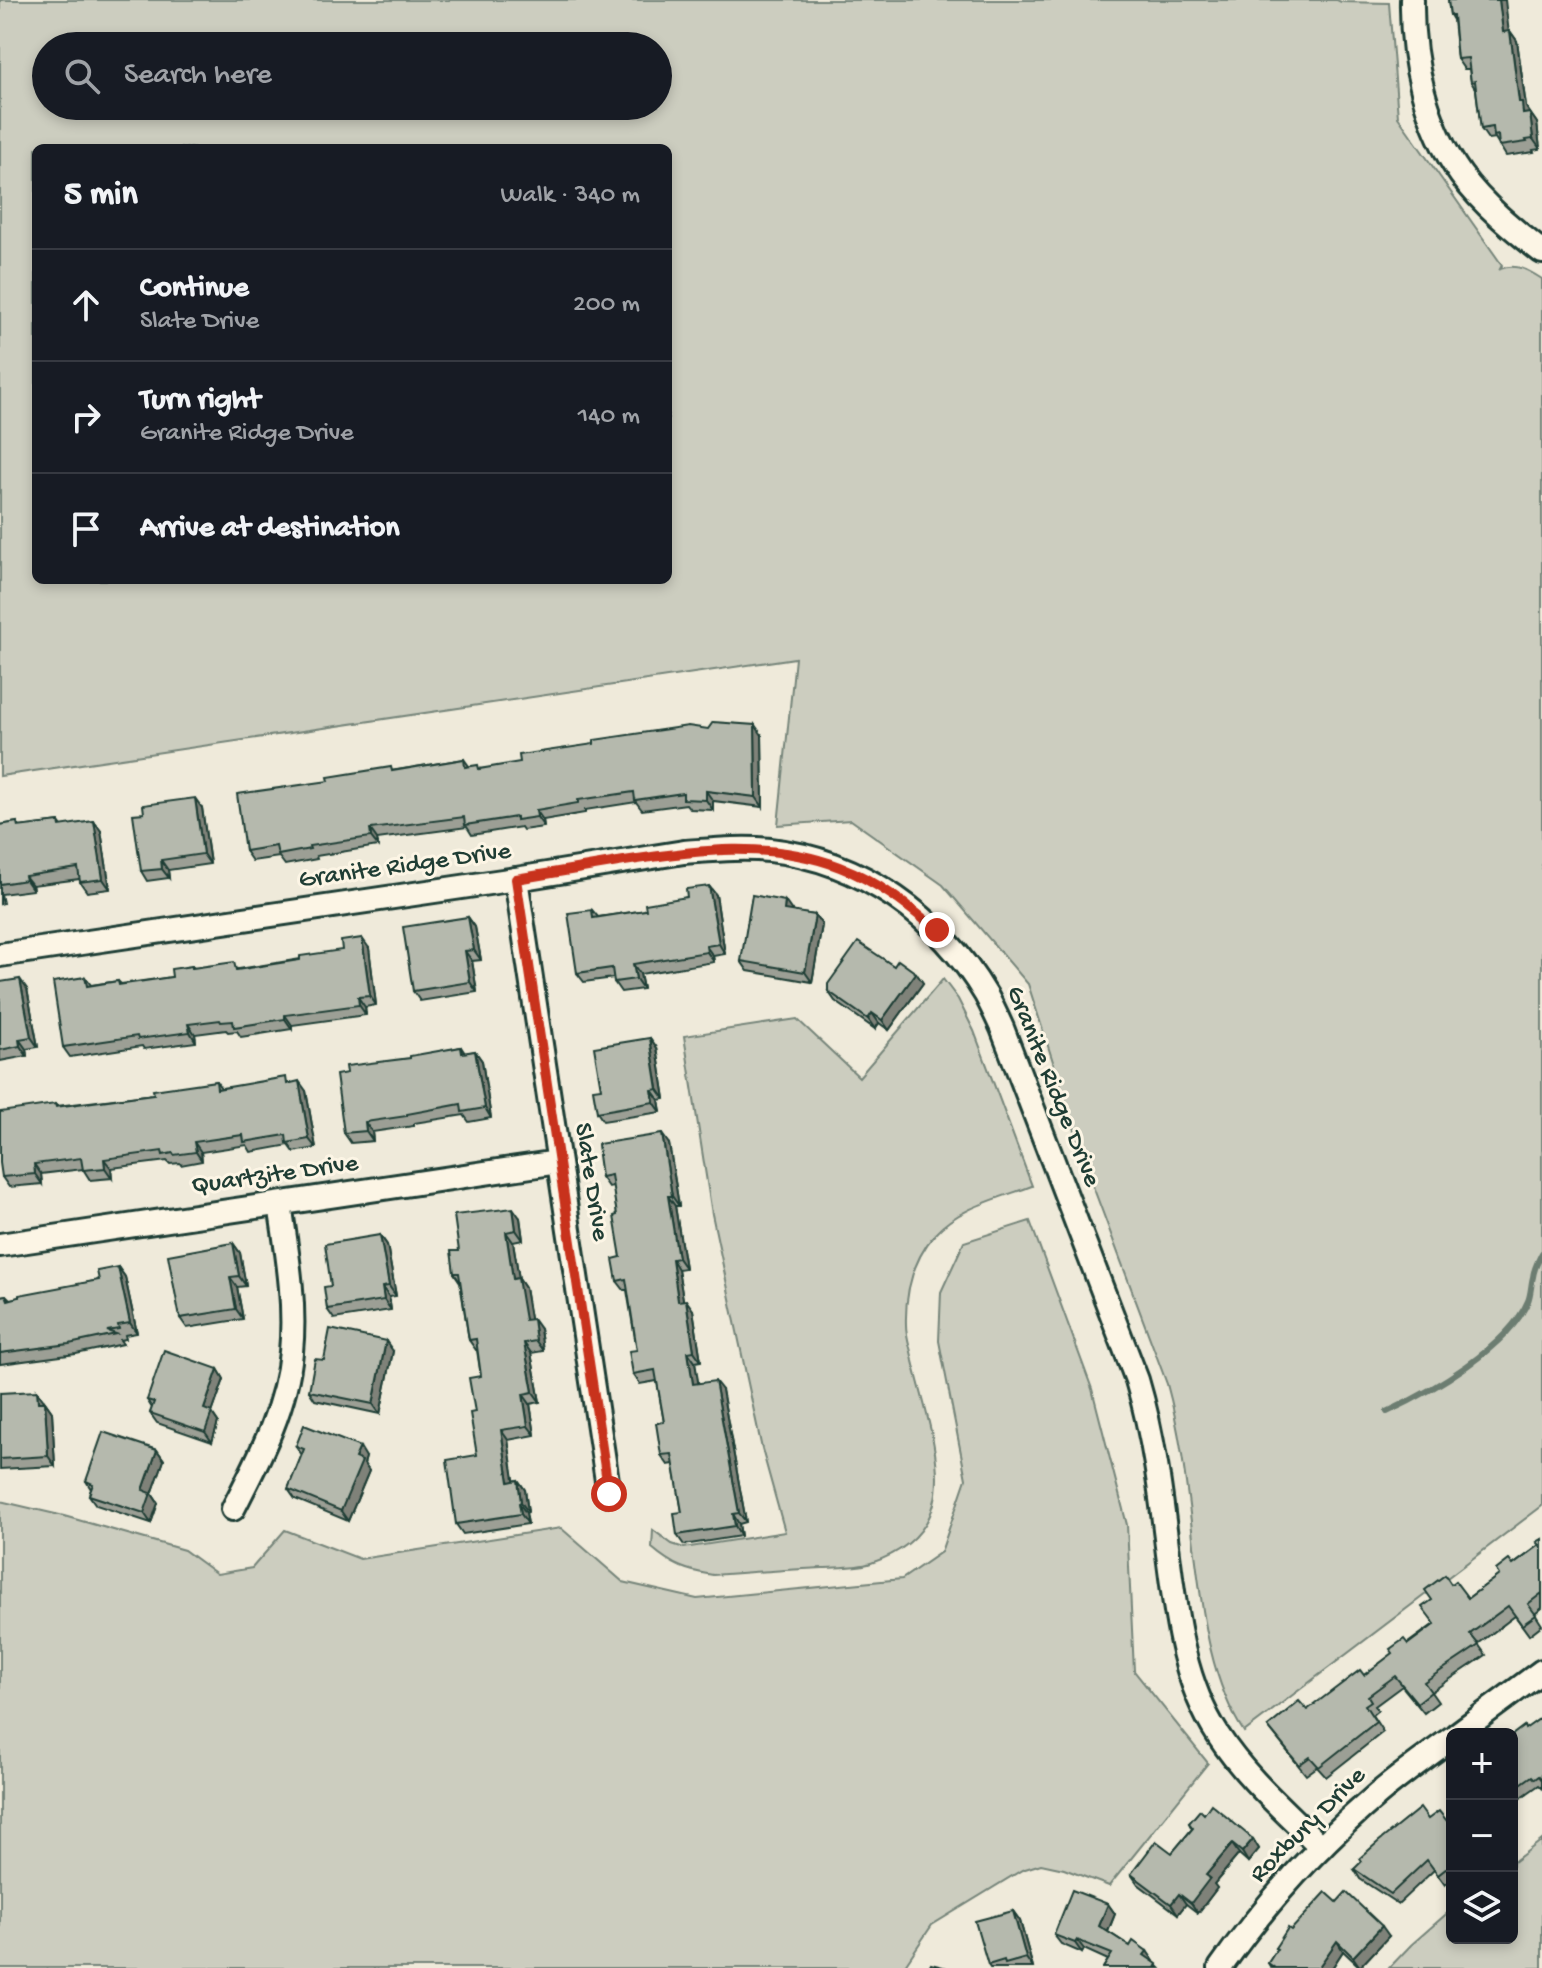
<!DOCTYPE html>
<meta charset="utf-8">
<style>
body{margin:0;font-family:"Gochi Hand",sans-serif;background:#242831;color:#f1f3f6}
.controls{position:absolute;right:24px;bottom:24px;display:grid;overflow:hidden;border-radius:12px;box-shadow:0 4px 12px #0003}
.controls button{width:72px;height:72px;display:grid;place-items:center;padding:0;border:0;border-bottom:2px solid #363941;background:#171b24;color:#f1f3f6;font:40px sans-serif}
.stop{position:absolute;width:24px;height:24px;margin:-18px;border:6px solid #c8321e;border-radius:50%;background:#fff}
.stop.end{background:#c8321e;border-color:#fff;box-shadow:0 2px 8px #0008}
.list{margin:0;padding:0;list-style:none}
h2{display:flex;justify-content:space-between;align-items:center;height:104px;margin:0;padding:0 32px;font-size:34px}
h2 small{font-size:26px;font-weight:400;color:#9ea1a6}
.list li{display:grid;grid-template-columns:52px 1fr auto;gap:24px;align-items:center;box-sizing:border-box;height:112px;padding:0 32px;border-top:2px solid #363941}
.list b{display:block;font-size:30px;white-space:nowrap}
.list p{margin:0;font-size:26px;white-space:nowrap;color:#9ea1a6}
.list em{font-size:26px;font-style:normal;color:#9ea1a6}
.icon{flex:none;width:44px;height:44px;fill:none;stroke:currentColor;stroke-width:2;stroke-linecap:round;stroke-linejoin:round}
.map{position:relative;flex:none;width:1542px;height:1968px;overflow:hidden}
.search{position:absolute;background:#171b24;box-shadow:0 4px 12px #0003;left:32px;top:32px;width:640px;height:88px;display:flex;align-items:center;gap:20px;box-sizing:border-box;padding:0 28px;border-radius:44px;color:#9ea1a6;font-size:30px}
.panel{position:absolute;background:#171b24;box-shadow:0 4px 12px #0003;left:32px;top:144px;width:640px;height:440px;border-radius:12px}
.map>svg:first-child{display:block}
.green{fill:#cccdbf;stroke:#76857a;stroke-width:2;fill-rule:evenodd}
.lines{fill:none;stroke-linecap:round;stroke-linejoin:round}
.stream{stroke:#6c7d71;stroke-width:6}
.minor-casing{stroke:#1f3d34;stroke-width:28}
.minor{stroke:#fcf5e5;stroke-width:22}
.wall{fill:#9c9f95;stroke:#1f3d34;stroke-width:2}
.shaded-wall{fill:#7f8279;stroke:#1f3d34;stroke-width:2}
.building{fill:#b5b9ad;stroke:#1f3d34;stroke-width:2}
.route{stroke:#c8321e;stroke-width:10}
.labels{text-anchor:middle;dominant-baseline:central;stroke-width:6;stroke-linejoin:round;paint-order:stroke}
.street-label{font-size:26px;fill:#1f3d34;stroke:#fcf5e5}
</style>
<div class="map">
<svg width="1542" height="1968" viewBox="0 0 1542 1968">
<rect width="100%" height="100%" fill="#efeada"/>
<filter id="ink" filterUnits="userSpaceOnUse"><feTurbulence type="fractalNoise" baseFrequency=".0125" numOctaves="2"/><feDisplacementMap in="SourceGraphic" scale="16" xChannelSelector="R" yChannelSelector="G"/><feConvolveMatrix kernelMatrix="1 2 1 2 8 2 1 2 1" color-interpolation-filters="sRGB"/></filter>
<g filter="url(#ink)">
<g class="green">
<path d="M0 0H1337L1341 2 1389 3 1398 117 1502 265 1500 269C1517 263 1528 270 1542 279V1506L1244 1732C1212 1684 1203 1617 1196 1561 1188 1501 1183 1442 1167 1384L1094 1189 1028 984 943 885 851 820 778 825 795 658 0 776ZM46 46H658V106H46ZM36 148H668V580H36Z"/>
<path d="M943 979 958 999 974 1031 1032 1186C1000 1198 958 1208 935 1234 913 1260 905 1292 906 1325 906 1337 911 1349 913 1361 931 1437 973 1529 871 1563 857 1568 838 1567 823 1568 786 1570 750 1572 713 1575 687 1571 673 1566 652 1548L653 1530 672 1544 684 1548 785 1532 762 1449 712 1214 684 1036 797 1019 859 1077Z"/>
<polygon points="1030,1221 1092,1389 1127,1525 1134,1671 1208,1763 1109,1886 1064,1869 1041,1864 1022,1870 932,1925 903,1968 0,1968 0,1501 64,1516 184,1550 217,1574 252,1568 285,1530 360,1559 561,1528 623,1582 697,1599 902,1579 941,1552 966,1479 939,1341 941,1292 964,1242"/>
<polygon points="1542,1840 1542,1968 1389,1968 1411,1945 1452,1909 1452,1938 1512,1938 1512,1863"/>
</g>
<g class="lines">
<path class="stream" d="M1387 1412C1430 1392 1509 1347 1528 1301 1531 1294 1531 1284 1533 1277 1534 1268 1538 1261 1542 1253"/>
<g class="minor-casing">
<g id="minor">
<path d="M1412 0C1411 60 1426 126 1461 175 1483 205 1513 229 1542 252"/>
<polyline points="516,879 609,1494"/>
<path d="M0 955 516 879 684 852C713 850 742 847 770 850 861 860 940 917 986 995 992 1006 997 1017 1002 1028L1137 1380C1154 1437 1161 1495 1168 1554 1176 1616 1183 1681 1218 1735 1245 1777 1285 1811 1321 1847"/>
<polyline points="0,1245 558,1162"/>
<path d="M233 1509C258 1460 286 1409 291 1352 296 1303 287 1252 280 1204"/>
<polyline points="1457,1734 1542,1671"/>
<path d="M1220 1968C1265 1904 1318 1845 1378 1794 1402 1774 1427 1756 1452 1738"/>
</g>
</g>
<use href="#minor" class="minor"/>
</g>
<g class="wall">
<polygon points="1448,0 1510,31 1517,41 1526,107 1537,123 1540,149 1533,150 1534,152 1506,156 1495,138 1488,139 1481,129 1476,90 1471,82 1469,69 1464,69 1457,59 1453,20 1450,15"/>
<polygon points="762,735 763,807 713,801 713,810 690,809 686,804 642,810 636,802 585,810 585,813 543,820 544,827 523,830 521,827 472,835 467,827 377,839 378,846 316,856 317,859 285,865 279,857 252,861 245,851 329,781 464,759 469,766 481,769"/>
<polygon points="202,808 210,864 168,870 169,878 147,881 141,871"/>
<polygon points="17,822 20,827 59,822 62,826 101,831 110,889 87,892 80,882 80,879 32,885 33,890 1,894 3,903 0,904 0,825"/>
<polygon points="709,886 716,895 725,954 713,956 714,962 640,974 643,989 621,992 614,982 614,978 584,982 577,973 592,910 598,917 646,910 687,897"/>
<polygon points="792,911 792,912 815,915 822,925 812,982 748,971 741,961"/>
<polygon points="468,917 475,927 481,960 472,961 477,992 420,1001 413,991"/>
<polygon points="369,948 376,1005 365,1007 366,1015 292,1025 292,1029 241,1037 237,1031 228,1032 226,1030 195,1034 196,1042 144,1049 142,1046 70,1057 63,1047 85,977 91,985 118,981 121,984 172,977 192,966 194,968 239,969"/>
<polygon points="894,966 916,973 923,983 889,1030 879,1023 875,1029 835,1001 828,991"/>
<polygon points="0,982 27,989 38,1047 26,1049 27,1056 0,1061"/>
<polygon points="650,1038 657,1048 665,1099 659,1100 661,1112 603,1121 597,1112 601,1088"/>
<polygon points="461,1047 465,1053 475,1051 482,1061 491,1118 469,1122 464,1115 414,1123 414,1126 372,1132 373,1141 351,1143 344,1133 347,1073"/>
<polygon points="216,1081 221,1088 290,1083 306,1091 316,1148 294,1152 289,1145 251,1152 247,1145 201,1152 202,1161 181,1165 180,1163 170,1164 167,1161 111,1168 112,1178 90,1180 83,1169 41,1174 42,1184 9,1187 2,1177 55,1104 57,1106 154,1094"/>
<polygon points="669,1144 679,1206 675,1206 685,1268 678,1269 683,1300 693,1310 701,1361 695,1362 698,1384 722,1390 746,1522 739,1524 741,1536 684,1545 677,1535 682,1512 674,1464 668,1465 661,1455 664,1422 657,1381 640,1384 633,1374 637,1350 627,1290 624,1290 617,1281 621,1257 617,1215 613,1186 608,1187 601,1177"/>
<polygon points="520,1218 523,1240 513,1242 519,1279 525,1288 530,1320 540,1329 543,1351 531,1353 540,1402 530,1404 535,1435 508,1440 514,1481 518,1480 525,1490 528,1512 526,1513 528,1524 463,1534 456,1524 477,1455 475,1412 481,1376 477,1350 476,1350 469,1340 460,1282 454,1273 459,1251"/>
<polygon points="380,1235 387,1245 396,1296 389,1297 391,1310 334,1319 327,1309 331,1286"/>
<polygon points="233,1243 240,1253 246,1286 237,1287 243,1319 187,1328 180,1318"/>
<polygon points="118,1267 125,1277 137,1333 125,1335 126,1339 120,1340 123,1344 76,1354 0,1364 0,1296 6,1295 10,1299 99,1280"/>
<polygon points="393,1351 380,1414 315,1400 309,1391 324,1360"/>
<polygon points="218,1369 224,1379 212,1413 218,1422 212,1442 157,1423 150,1413 152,1408 147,1400"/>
<polygon points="0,1393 45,1402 52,1412 55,1466 0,1469"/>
<polygon points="296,1446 366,1457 364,1464 369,1471 348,1521 295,1499 288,1489 302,1455"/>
<polygon points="157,1450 164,1460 152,1494 158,1503 151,1523 96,1505 89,1495 91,1489 86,1481"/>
<polygon points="1542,1539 1542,1608 1535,1614 1542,1625 1529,1635 1515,1616 1478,1644 1486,1655 1431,1692 1438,1702 1424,1713 1402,1686 1375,1706 1378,1710 1372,1715 1383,1732 1326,1777 1317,1767 1306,1775 1268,1727 1307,1710 1364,1675 1434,1624 1432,1600 1451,1584 1468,1598 1540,1545"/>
<polygon points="1542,1717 1542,1788 1539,1785 1512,1804 1512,1735 1526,1729"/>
<polygon points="1204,1814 1253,1839 1259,1849 1248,1862 1239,1854 1214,1884 1217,1888 1198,1913 1186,1904 1178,1914 1138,1884 1131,1874 1172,1853 1192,1829 1189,1823"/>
<polygon points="1428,1819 1452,1827 1452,1879 1445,1885 1434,1870 1398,1904 1360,1879 1354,1869"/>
<polygon points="1337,1902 1389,1936 1360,1967 1343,1951 1332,1968 1271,1968 1268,1963 1277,1950 1275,1948 1291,1930"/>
<polygon points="1108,1904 1115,1914 1108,1932 1130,1946 1147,1951 1153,1961 1160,1968 1103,1968 1108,1960 1084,1949 1082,1953 1061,1944 1054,1935"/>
<polygon points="1013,1911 1020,1921 1033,1968 990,1968 988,1965"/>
</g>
<g class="shaded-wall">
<polygon points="1499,0 1505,0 1510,42 1503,32"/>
<polygon points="1510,31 1517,41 1526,107 1529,112 1530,124 1523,114 1519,102"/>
<polygon points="1530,113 1537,123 1540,149 1533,139"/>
<polygon points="755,725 762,735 763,807 756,797"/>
<polygon points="706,791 713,801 713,810 706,800"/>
<polygon points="195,798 202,808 210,864 203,854"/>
<polygon points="536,810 543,820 544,827 537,817"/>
<polygon points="94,821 101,831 110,889 103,879"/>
<polygon points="370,829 377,839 378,846 371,837"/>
<polygon points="161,860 168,870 169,878 162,869"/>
<polygon points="25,876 32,885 33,890 26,880"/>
<polygon points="709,886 716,895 725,954 719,944"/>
<polygon points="785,901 792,911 791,920 784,910"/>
<polygon points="815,915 822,925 812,982 805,972"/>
<polygon points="468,917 475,927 481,960 474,950"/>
<polygon points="362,938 369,948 376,1005 370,996"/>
<polygon points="706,946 713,956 714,962 707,952"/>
<polygon points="465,951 472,961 477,992 470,982"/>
<polygon points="633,964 640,974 643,989 636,979"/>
<polygon points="916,973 923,983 889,1030 882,1020"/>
<polygon points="20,979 27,989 38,1047 31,1037"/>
<polygon points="358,997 365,1007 366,1015 359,1005"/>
<polygon points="872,1013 879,1023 875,1029 868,1019"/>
<polygon points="285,1015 292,1025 292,1029 285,1019"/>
<polygon points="188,1024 195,1034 196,1042 190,1032"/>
<polygon points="650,1038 657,1048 665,1099 658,1089"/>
<polygon points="19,1039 26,1049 27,1056 20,1046"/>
<polygon points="475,1051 482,1061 491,1118 485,1108"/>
<polygon points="299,1081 306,1091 316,1148 309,1139"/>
<polygon points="652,1090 659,1100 661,1112 654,1102"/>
<polygon points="365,1122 372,1132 373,1141 366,1131"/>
<polygon points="662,1134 669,1144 679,1206 672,1196"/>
<polygon points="194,1142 201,1152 202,1161 196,1152"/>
<polygon points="104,1159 111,1168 112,1178 105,1168"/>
<polygon points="34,1164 41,1174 42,1184 35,1174"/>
<polygon points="668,1196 675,1206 685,1268 678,1258"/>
<polygon points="513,1208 520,1218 523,1240 516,1230"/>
<polygon points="506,1232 513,1242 519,1279 525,1288 532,1330 525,1320 513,1279"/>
<polygon points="380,1235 387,1245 396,1296 389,1286"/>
<polygon points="233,1243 240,1253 246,1286 239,1276"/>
<polygon points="672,1259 678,1269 685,1311 678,1301"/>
<polygon points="118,1267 125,1277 137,1333 130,1323"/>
<polygon points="230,1277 237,1287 243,1319 236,1309"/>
<polygon points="382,1287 389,1297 391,1310 384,1300"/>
<polygon points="686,1300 693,1310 701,1361 694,1351"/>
<polygon points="533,1319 540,1329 543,1351 536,1341"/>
<polygon points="386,1341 393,1351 380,1414 373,1404"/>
<polygon points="524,1343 531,1353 540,1402 533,1392"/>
<polygon points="688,1352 695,1362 700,1394 693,1384"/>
<polygon points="218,1369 224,1379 212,1413 218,1422 212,1442 205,1432 204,1409"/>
<polygon points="715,1381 722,1390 746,1522 739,1513"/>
<polygon points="37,1391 44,1401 45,1412 38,1402"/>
<polygon points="523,1394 530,1404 535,1435 528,1426"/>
<polygon points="45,1402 52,1412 55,1466 48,1456"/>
<polygon points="501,1430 508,1440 516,1492 509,1482"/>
<polygon points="360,1447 366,1457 364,1464 369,1471 348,1521 341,1511 355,1458"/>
<polygon points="157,1450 164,1460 152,1494 158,1503 151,1523 144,1513 143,1490"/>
<polygon points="518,1480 525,1490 528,1512 521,1502"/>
<polygon points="519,1503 526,1513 528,1524 521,1514"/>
<polygon points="733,1514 739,1524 741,1536 735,1526"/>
<polygon points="1253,1839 1259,1849 1248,1862 1242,1852"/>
<polygon points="1232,1844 1239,1854 1214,1884 1217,1888 1198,1913 1191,1903 1206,1875"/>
<polygon points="1179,1894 1186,1904 1178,1914 1171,1904"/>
<polygon points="1108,1904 1115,1914 1106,1936 1099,1926"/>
<polygon points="1013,1911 1020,1921 1033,1968 1026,1958"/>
<polygon points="1382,1926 1389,1936 1360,1967 1353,1957"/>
<polygon points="1077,1940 1084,1949 1082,1953 1075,1943"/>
<polygon points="1337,1941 1343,1951 1332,1968 1318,1968"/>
<polygon points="1147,1951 1154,1961 1151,1965 1144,1955"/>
</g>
<g class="building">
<polygon points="1448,0 1499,0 1503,32 1510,31 1519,102 1522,102 1523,114 1530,113 1533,139 1526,140 1527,142 1499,146 1498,135 1494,136 1493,127 1481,129 1475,81 1471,82 1468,58 1457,59 1453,15 1450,15"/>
<polygon points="713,722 755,725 756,797 706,791 706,800 683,799 683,793 635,800 634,792 578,800 578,803 536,810 537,817 516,820 516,817 465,825 464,817 370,829 371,837 309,846 310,849 278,855 276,846 245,851 237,794 329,781 328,777 391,767 392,771 464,759 465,767 478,765 479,769 520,762 519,755 594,744 594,740 688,726 708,729"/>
<polygon points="195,798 203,854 161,860 162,869 141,871 133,814 144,813 143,805"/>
<polygon points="94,821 103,879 80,882 78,868 25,876 26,880 0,884 0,825 17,822 18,827 59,822 60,826"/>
<polygon points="709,886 719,944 706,946 707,952 633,964 636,979 614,982 612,968 577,973 568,913 592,910 593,918 646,910 645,904 687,897 686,889"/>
<polygon points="752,895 785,901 784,910 815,915 805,972 741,961"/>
<polygon points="468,917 474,950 465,951 470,982 413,991 403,927"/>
<polygon points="362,938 370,996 358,997 359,1005 285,1015 285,1019 234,1027 233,1021 221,1022 220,1020 188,1024 190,1032 138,1039 137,1036 63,1047 53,982 85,977 87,986 118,981 119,985 172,977 171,969 192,966 192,968 234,962 236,970 300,960 300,956 342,950 341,941"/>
<polygon points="858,942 894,966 898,960 916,973 882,1020 872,1013 868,1019 828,991 828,984"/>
<polygon points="20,979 31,1037 19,1039 20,1046 0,1050 0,982"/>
<polygon points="650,1038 658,1089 652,1090 654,1102 597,1112 593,1089 601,1088 594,1047"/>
<polygon points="461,1047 462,1053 475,1051 485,1108 462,1112 461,1104 407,1114 407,1116 365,1122 366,1131 344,1133 336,1075 347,1073 346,1066 410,1058 410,1056"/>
<polygon points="286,1077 287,1084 299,1081 309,1139 287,1143 286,1135 244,1142 243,1135 194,1142 196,1152 174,1155 173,1153 163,1155 162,1151 104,1159 105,1168 83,1170 81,1158 34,1164 35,1174 2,1177 0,1163 0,1112 55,1104 56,1107 154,1094 153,1090 216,1081 217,1089"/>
<polygon points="662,1134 672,1196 668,1196 678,1258 672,1259 678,1301 686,1300 694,1351 688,1352 693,1384 715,1381 739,1513 733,1514 735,1526 677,1535 674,1513 682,1512 672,1454 661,1455 656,1423 664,1422 655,1370 633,1374 629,1351 637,1350 626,1279 617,1281 613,1259 621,1257 614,1216 617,1215 611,1175 601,1177 598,1155 599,1155 598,1144"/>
<polygon points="513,1208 516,1230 506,1232 513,1279 518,1278 525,1320 533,1319 536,1341 524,1343 533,1392 523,1394 528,1426 501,1430 509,1482 518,1480 521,1502 519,1503 521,1514 456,1524 447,1460 477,1455 470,1413 475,1412 469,1378 481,1376 476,1339 469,1340 459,1273 454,1273 451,1251 459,1251 454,1215"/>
<polygon points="380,1235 389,1286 382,1287 384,1300 327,1309 324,1287 331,1286 325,1244"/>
<polygon points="233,1243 239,1276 230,1277 236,1309 180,1318 168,1255"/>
<polygon points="118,1267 130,1323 118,1325 119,1329 107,1331 116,1334 69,1344 0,1353 0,1296 6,1295 8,1300 19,1297 19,1295 99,1280 97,1271"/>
<polygon points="330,1329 386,1341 373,1404 309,1391 315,1359 324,1360"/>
<polygon points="164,1350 218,1369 204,1409 212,1412 205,1432 150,1413 154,1402 147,1400"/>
<polygon points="37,1391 38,1402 45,1402 48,1456 0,1459 0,1393"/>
<polygon points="304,1425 360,1447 355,1458 362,1461 341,1511 288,1489 304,1449 296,1446"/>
<polygon points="103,1432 157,1450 143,1490 151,1493 144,1513 89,1495 93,1484 86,1481"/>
<polygon points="1542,1539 1542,1593 1528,1604 1536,1615 1522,1625 1508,1606 1470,1634 1479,1645 1424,1682 1431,1692 1417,1703 1395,1676 1368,1696 1371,1701 1365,1705 1376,1722 1319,1767 1310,1757 1299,1765 1268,1727 1299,1701 1307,1710 1360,1670 1364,1675 1393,1653 1390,1649 1404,1639 1408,1644 1435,1624 1422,1607 1432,1600 1425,1590 1445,1575 1451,1584 1455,1581 1468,1598 1499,1575 1496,1570 1509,1560 1513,1565 1540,1545 1537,1542"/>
<polygon points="1542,1717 1542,1780 1539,1776 1535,1779 1532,1776 1512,1790 1512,1735 1524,1726 1525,1729"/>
<polygon points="1211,1804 1253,1839 1242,1852 1232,1844 1206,1875 1210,1878 1191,1903 1179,1894 1171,1904 1131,1874 1156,1841 1172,1853 1193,1828 1189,1823 1200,1810 1204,1814"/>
<polygon points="1420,1808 1428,1819 1439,1811 1452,1827 1452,1864 1438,1875 1427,1860 1391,1894 1354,1869 1362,1861 1360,1858 1378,1842"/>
<polygon points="1072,1890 1108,1904 1099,1926 1130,1946 1133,1941 1147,1951 1144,1955 1157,1964 1155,1968 1103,1968 1112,1954 1077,1940 1075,1943 1054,1935"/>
<polygon points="1326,1892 1337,1902 1346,1892 1382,1926 1353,1957 1337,1941 1318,1968 1275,1968 1268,1963 1277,1949 1275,1948 1288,1928 1291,1930"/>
<polygon points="1013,1911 1026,1958 1005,1964 1004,1960 988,1965 975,1921"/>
<polygon points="931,1964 947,1968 929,1968"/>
</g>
</g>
<g class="lines" filter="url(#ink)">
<path class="route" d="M609 1494 516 879C552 873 588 867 624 861 697 850 770 840 840 867 877 881 907 905 937 930"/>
</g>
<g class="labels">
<g class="street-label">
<text transform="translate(405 867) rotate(-8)">Granite Ridge Drive</text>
<text transform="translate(1052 1087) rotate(68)">Granite Ridge Drive</text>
<text transform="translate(275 1176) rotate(-8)">Quartzite Drive</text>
<text transform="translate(590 1182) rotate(81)">Slate Drive</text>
<text transform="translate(1309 1826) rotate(-45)">Roxbury Drive</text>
</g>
</g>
</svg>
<div class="controls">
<button>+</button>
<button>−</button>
<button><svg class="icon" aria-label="layers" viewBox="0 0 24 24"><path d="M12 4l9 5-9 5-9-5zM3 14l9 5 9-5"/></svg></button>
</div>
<div class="stop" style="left:609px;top:1494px"></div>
<div class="stop end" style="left:937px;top:930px"></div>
<div class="search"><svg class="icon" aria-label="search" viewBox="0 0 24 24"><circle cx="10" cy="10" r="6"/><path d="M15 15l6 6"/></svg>Search here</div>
<section class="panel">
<h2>5 min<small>Walk · 340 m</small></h2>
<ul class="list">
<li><svg class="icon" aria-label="ahead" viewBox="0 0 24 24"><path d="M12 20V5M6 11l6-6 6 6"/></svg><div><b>Continue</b><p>Slate Drive</p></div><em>200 m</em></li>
<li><svg class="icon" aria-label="right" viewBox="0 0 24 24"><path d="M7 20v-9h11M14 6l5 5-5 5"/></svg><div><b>Turn right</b><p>Granite Ridge Drive</p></div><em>140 m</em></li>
<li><svg class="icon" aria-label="arrive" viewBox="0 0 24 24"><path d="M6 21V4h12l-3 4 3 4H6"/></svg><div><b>Arrive at destination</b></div></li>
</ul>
</section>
</div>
